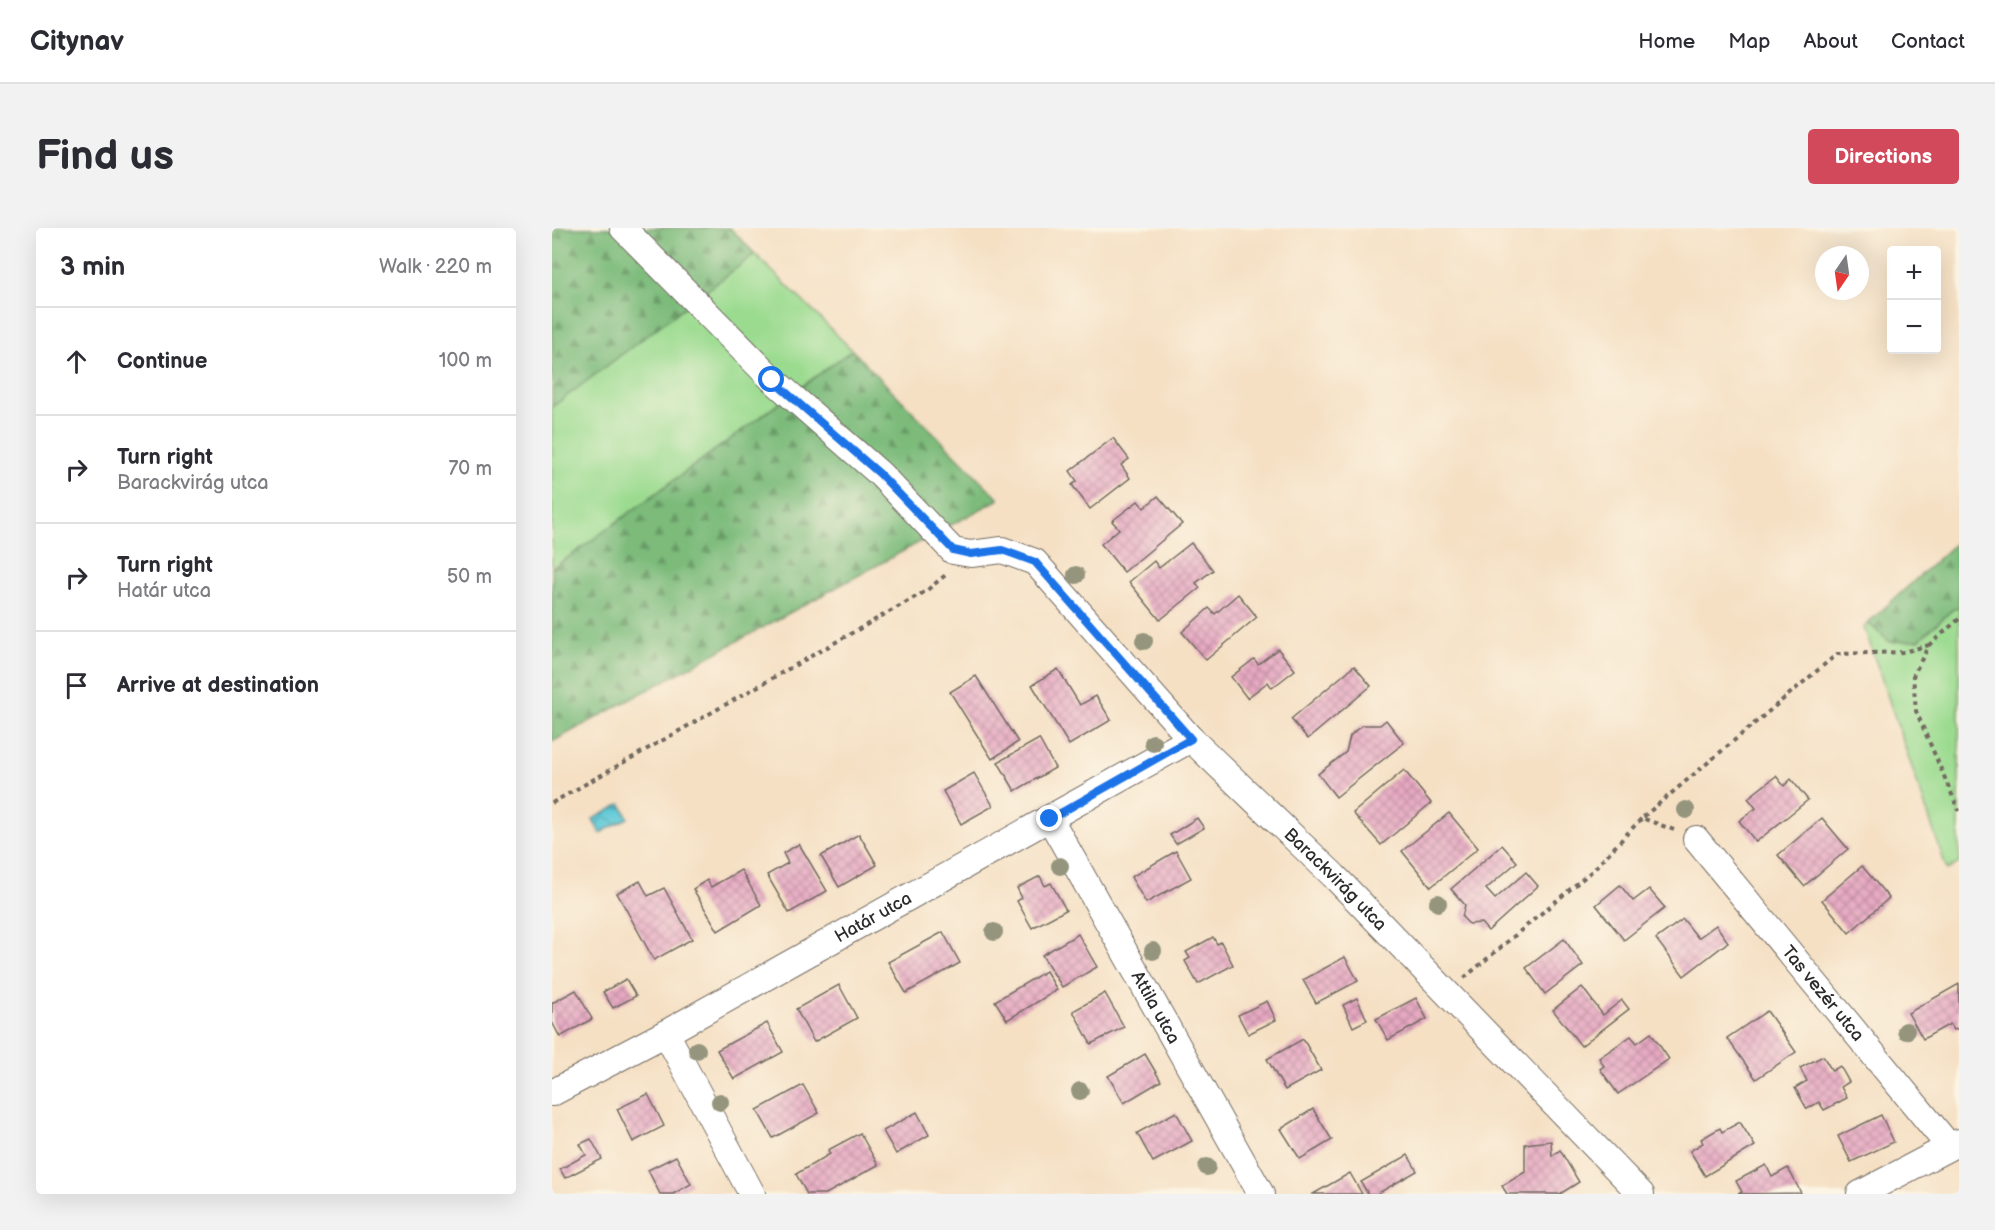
<!DOCTYPE html>
<meta charset="utf-8">
<style>
body{margin:0;font-family:"Balsamiq Sans",sans-serif;background:#f2f2f3;color:#2b2b33}
.controls{position:absolute;right:18px;top:18px;display:grid;overflow:hidden;border-radius:6px;box-shadow:0 6px 24px #0002}
.controls button{width:54px;height:54px;display:grid;place-items:center;padding:0;border:0;border-bottom:2px solid #e1e1e2;background:#fff;color:#2b2b33;font:30px sans-serif}
.compass{position:absolute;left:1263px;top:18px;width:54px;height:54px;border-radius:50%;background:#fff;box-shadow:0 6px 24px #0002;rotate:193deg}
.stop{position:absolute;width:18px;height:18px;margin:-14px;border:4px solid #1a73e8;border-radius:50%;background:#fff}
.stop.end{background:#1a73e8;border-color:#fff;box-shadow:0 2px 6px #0008}
.list{margin:0;padding:0;list-style:none}
h2{display:flex;justify-content:space-between;align-items:center;height:78px;margin:0;padding:0 24px;font-size:26px}
h2 small{font-size:20px;font-weight:400;color:#7c7c81}
.list li{display:grid;grid-template-columns:39px 1fr auto;gap:18px;align-items:center;box-sizing:border-box;height:108px;padding:0 24px;border-top:2px solid #e1e1e2}
.list b{display:block;font-size:22px;white-space:nowrap}
.list p{margin:0;font-size:20px;white-space:nowrap;color:#7c7c81}
.list em{font-size:20px;font-style:normal;color:#7c7c81}
.icon{flex:none;width:33px;height:33px;fill:none;stroke:currentColor;stroke-width:2;stroke-linecap:round;stroke-linejoin:round}
.map{position:relative;flex:none;width:1407px;height:966px;overflow:hidden;border-radius:6px}
header{display:flex;align-items:center;gap:36px;box-sizing:border-box;height:84px;padding:0 30px;background:#fff;border-bottom:2px solid #e1e1e2}
header strong{font-size:28px}
nav{display:flex;gap:33px;margin-inline-start:auto;font-size:21px}
.intro{display:flex;align-items:center;justify-content:space-between;box-sizing:border-box;height:144px;padding:0 36px}
h1{margin:0;font-size:42px}
.button{padding:15px 27px;border-radius:6px;background:#d1495b;color:#fff;font-size:21px;font-weight:700}
main{display:flex;gap:36px;padding:0 36px}
aside{flex:1;background:#fff;border-radius:6px;box-shadow:0 6px 24px #0002}
.map>svg:first-child{display:block}
.green{fill:#9bdb90;stroke:#63835e;stroke-width:1.5}
.forest{fill:url(#forest-firs);stroke:#547352;stroke-width:1.5}
.water{fill:url(#water-waves);stroke:#447a81;stroke-width:1.5}
.building{fill:url(#building-cross-hatch)}
.lines{fill:none;stroke-linecap:round;stroke-linejoin:round}
.minor-casing{stroke:#726a61;stroke-width:28}
.path{stroke:#726a61;stroke-width:4;stroke-dasharray:4.5 4.5;stroke-linecap:butt}
.minor{stroke:#fff;stroke-width:26}
.tree{fill:#95957e}
.route{stroke:#1a73e8;stroke-width:8}
.labels{text-anchor:middle;dominant-baseline:central;stroke-width:4.5;stroke-linejoin:round;paint-order:stroke}
.street-label{font-size:18px;fill:#2b2b2b;stroke:#fcf5e5}
</style>
<header>
<strong>Citynav</strong>
<nav><a>Home</a><a>Map</a><a>About</a><a>Contact</a></nav>
</header>
<div class="intro"><h1>Find us</h1><a class="button">Directions</a></div>
<main>
<aside>
<h2>3 min<small>Walk · 220 m</small></h2>
<ul class="list">
<li><svg class="icon" aria-label="ahead" viewBox="0 0 24 24"><path d="M12 20V5M6 11l6-6 6 6"/></svg><div><b>Continue</b></div><em>100 m</em></li>
<li><svg class="icon" aria-label="right" viewBox="0 0 24 24"><path d="M7 20v-9h11M14 6l5 5-5 5"/></svg><div><b>Turn right</b><p>Barackvirág utca</p></div><em>70 m</em></li>
<li><svg class="icon" aria-label="right" viewBox="0 0 24 24"><path d="M7 20v-9h11M14 6l5 5-5 5"/></svg><div><b>Turn right</b><p>Határ utca</p></div><em>50 m</em></li>
<li><svg class="icon" aria-label="arrive" viewBox="0 0 24 24"><path d="M6 21V4h12l-3 4 3 4H6"/></svg><div><b>Arrive at destination</b></div></li>
</ul>
</aside>
<div class="map">
<svg width="1407" height="966" viewBox="0 0 1407 966">
<defs>
<pattern id="forest-firs" width="22" height="20" patternUnits="userSpaceOnUse" patternTransform="scale(1.5)"><rect width="22" height="20" fill="#7cbb7a"/><path d="M5 1l3.5 6h-7zM16 11l3.5 6h-7z" fill="#669864"/></pattern>
<pattern id="water-waves" width="16" height="10" patternUnits="userSpaceOnUse" patternTransform="scale(1.5)"><rect width="16" height="10" fill="#5ec9d7"/><path d="M0 5q4-4 8 0t8 0" fill="none" stroke="#4ea3af"/></pattern>
<pattern id="building-cross-hatch" width="8" height="8" patternUnits="userSpaceOnUse" patternTransform="scale(1.5)"><rect width="8" height="8" fill="#e7a9c2"/><path d="M0 0l8 8M0 8l8-8" fill="none" stroke="#bb8a9e"/></pattern>
</defs>
<rect width="100%" height="100%" fill="#fcf5e5"/>
<filter id="ink" filterUnits="userSpaceOnUse"><feTurbulence type="fractalNoise" baseFrequency=".0167" numOctaves="2"/><feDisplacementMap in="SourceGraphic" scale="12" xChannelSelector="R" yChannelSelector="G"/><feConvolveMatrix kernelMatrix="1 2 1 2 8 2 1 2 1" color-interpolation-filters="sRGB"/></filter>
<filter id="wash" filterUnits="userSpaceOnUse"><feTurbulence type="fractalNoise" baseFrequency=".008" numOctaves="4" result="noise"/><feDisplacementMap in="SourceGraphic" scale="24" xChannelSelector="R" yChannelSelector="G"/><feGaussianBlur stdDeviation="1.35" result="paint"/><feColorMatrix in="noise" values="0 0 0 0 0 0 0 0 0 0 0 0 0 0 0 0 0 1.4 0 .05"/><feComposite in="paint" operator="in"/></filter>
<g filter="url(#wash)">
<rect width="100%" height="100%" fill="#f5e0c4"/>
<g class="green">
<polygon points="203,26 300,122 17,329 0,340 0,179"/>
<polygon points="1407,379 1407,635 1395,642 1312,399 1316,395 1338,414 1366,412 1400,382"/>
</g>
<g class="forest">
<polygon points="0,0 178,0 203,26 0,179"/>
<polygon points="300,122 447,271 0,514 0,340 17,329"/>
<polygon points="1407,312 1407,379 1400,382 1367,412 1338,414 1316,395"/>
</g>
<polygon class="water" points="69,576 76,590 48,605 41,591"/>
<g id="blocks">
<g class="building">
<polygon points="561,210 577,231 569,237 578,250 538,281 520,257 525,253 518,243"/>
<polygon points="606,268 630,296 572,344 549,316 567,301 560,293 586,273 592,280"/>
<polygon points="639,315 661,342 644,355 648,360 608,392 577,354 602,333 607,340"/>
<polygon points="686,366 705,389 654,432 630,404 657,380 663,386"/>
<polygon points="726,421 743,442 720,460 716,454 695,470 679,449 702,431 706,436"/>
<polygon points="802,438 819,458 756,511 739,491"/>
<polygon points="506,441 528,477 544,468 559,492 517,517 480,457"/>
<polygon points="424,448 466,514 440,531 398,464"/>
<polygon points="834,492 852,515 784,569 766,546 794,524 798,508 804,502 811,497 828,497"/>
<polygon points="487,511 503,540 463,563 446,534"/>
<polygon points="852,542 879,575 829,617 801,585"/>
<polygon points="422,545 441,578 409,596 391,563"/>
<polygon points="1224,548 1232,558 1239,551 1256,572 1204,614 1187,593 1204,580 1196,570"/>
<polygon points="897,585 926,620 879,659 850,623"/>
<polygon points="645,590 652,600 624,616 618,607"/>
<polygon points="1270,590 1296,621 1252,658 1226,627"/>
<polygon points="307,606 325,637 287,659 269,628"/>
<polygon points="247,616 275,663 237,685 215,647 236,635 231,625"/>
<polygon points="950,617 965,634 934,661 943,671 974,644 986,658 936,703 929,695 917,696 910,689 913,677 899,661"/>
<polygon points="624,623 639,650 594,675 579,649"/>
<polygon points="1310,638 1337,670 1297,705 1270,672"/>
<polygon points="189,642 209,677 166,703 141,661 155,652 159,659"/>
<polygon points="488,648 493,658 499,655 514,682 480,700 465,673 470,670 465,660"/>
<polygon points="88,653 96,668 112,660 140,711 102,732 65,665"/>
<polygon points="1068,657 1081,673 1097,661 1113,680 1072,712 1044,677"/>
<polygon points="1131,691 1146,710 1164,697 1176,714 1132,748 1104,711"/>
<polygon points="391,704 408,735 354,765 336,734"/>
<polygon points="526,706 545,739 510,759 490,727"/>
<polygon points="661,709 665,716 669,714 681,737 646,756 633,733 638,730 634,724"/>
<polygon points="1012,711 1031,737 993,766 974,740"/>
<polygon points="793,729 806,753 764,775 751,752"/>
<polygon points="494,743 505,762 455,792 443,773"/>
<polygon points="74,751 84,768 61,780 51,764"/>
<polygon points="1407,756 1407,800 1402,802 1398,796 1371,811 1356,785"/>
<polygon points="287,757 305,790 262,814 244,781"/>
<polygon points="1030,759 1051,787 1070,772 1077,781 1029,818 1001,782"/>
<polygon points="24,762 40,791 8,809 0,794 0,775"/>
<polygon points="553,765 572,799 539,816 521,783"/>
<polygon points="805,770 815,792 801,799 791,777"/>
<polygon points="864,770 875,791 836,812 824,791"/>
<polygon points="715,773 724,792 696,806 686,787"/>
<polygon points="1215,783 1244,824 1204,851 1175,810"/>
<polygon points="215,795 231,824 182,851 165,822"/>
<polygon points="1099,805 1117,831 1066,866 1048,841 1052,838 1047,830 1079,808 1085,815"/>
<polygon points="751,811 769,842 733,862 715,831"/>
<polygon points="593,826 609,853 572,875 556,848"/>
<polygon points="1271,828 1280,843 1288,838 1297,854 1289,859 1295,870 1272,882 1267,874 1255,881 1243,860 1255,853 1248,840"/>
<polygon points="251,857 267,885 221,910 205,882"/>
<polygon points="96,866 112,898 81,914 65,881"/>
<polygon points="761,881 780,912 748,931 729,901"/>
<polygon points="365,884 377,907 344,926 331,903"/>
<polygon points="624,884 640,913 601,934 585,905"/>
<polygon points="1329,887 1342,914 1299,934 1286,908"/>
<polygon points="1188,894 1203,918 1153,948 1138,923 1151,915 1149,911 1168,900 1170,904"/>
<polygon points="308,905 326,937 274,966 255,966 244,946 278,926 276,922"/>
<polygon points="39,911 50,931 13,950 8,941 34,927 28,916"/>
<polygon points="999,913 1000,928 1008,922 1027,954 1008,966 955,966 950,958 973,944 973,916"/>
<polygon points="856,927 865,943 825,966 816,966 809,954"/>
<polygon points="124,928 139,956 121,966 108,966 96,942"/>
<polygon points="1214,937 1220,949 1236,940 1249,965 1186,966 1190,964 1184,953"/>
<polygon points="798,945 810,966 761,966"/>
</g>
</g>
</g>
<g filter="url(#ink)">
<use href="#blocks" fill-opacity="0" stroke="#726a61" stroke-width="1.5"/>
<g class="lines">
<g class="minor-casing">
<g id="minor">
<path id="s1" d="M71 0 220 151 328 246 401 323 419 326 450 322 483 334 639 511 782 648 1089 966"/>
<path id="s2" d="M498 591 709 966"/>
<path id="s3" d="M1144 611 1397 918"/>
<polyline points="114,805 200,966"/>
<path id="s4" d="M0 865 114 805 639 511"/>
<polyline points="1308,966 1407,914"/>
</g>
</g>
<g class="path">
<polyline points="1407,391 1377,417 1361,448 1364,483 1407,583"/>
<polyline points="0,575 374,363 396,345"/>
<polyline points="1122,602 1090,590 1285,426 1352,424 1377,417"/>
<polyline points="912,750 1040,643 1090,590"/>
</g>
<use href="#minor" class="minor"/>
</g>
<g class="tree">
<circle cx="524" cy="347" r="9"/>
<circle cx="592" cy="413" r="9"/>
<circle cx="601" cy="515" r="9"/>
<circle cx="1134" cy="582" r="9"/>
<circle cx="508" cy="638" r="9"/>
<circle cx="886" cy="675" r="9"/>
<circle cx="442" cy="704" r="9"/>
<circle cx="601" cy="723" r="9"/>
<circle cx="1354" cy="803" r="9"/>
<circle cx="145" cy="822" r="9"/>
<circle cx="528" cy="863" r="9"/>
<circle cx="168" cy="874" r="9"/>
<circle cx="655" cy="939" r="9"/>
</g>
</g>
<g class="lines" filter="url(#ink)">
<polyline class="route" points="220,152 328,246 401,322 419,326 450,322 483,334 639,511 498,591"/>
</g>
<g class="labels">
<g class="street-label">
<text stroke="none"><textPath href="#s1" startOffset="984">Barackvirág utca</textPath></text>
<text stroke="none"><textPath href="#s4" startOffset="366">Határ utca</textPath></text>
<text stroke="none"><textPath href="#s3" startOffset="200">Tas vezér utca</textPath></text>
<text stroke="none"><textPath href="#s2" startOffset="216">Attila utca</textPath></text>
</g>
</g>
</svg>
<div class="controls">
<button>+</button>
<button>−</button>
</div>
<svg class="compass" viewBox="-18 -18 36 36"><path d="M0-13l5 13h-10z" fill="#e53935"/><path d="M0 13l5-13h-10z" fill="#7c7c81"/></svg>
<div class="stop" style="left:220px;top:152px"></div>
<div class="stop end" style="left:498px;top:591px"></div>
</div>
</main>
